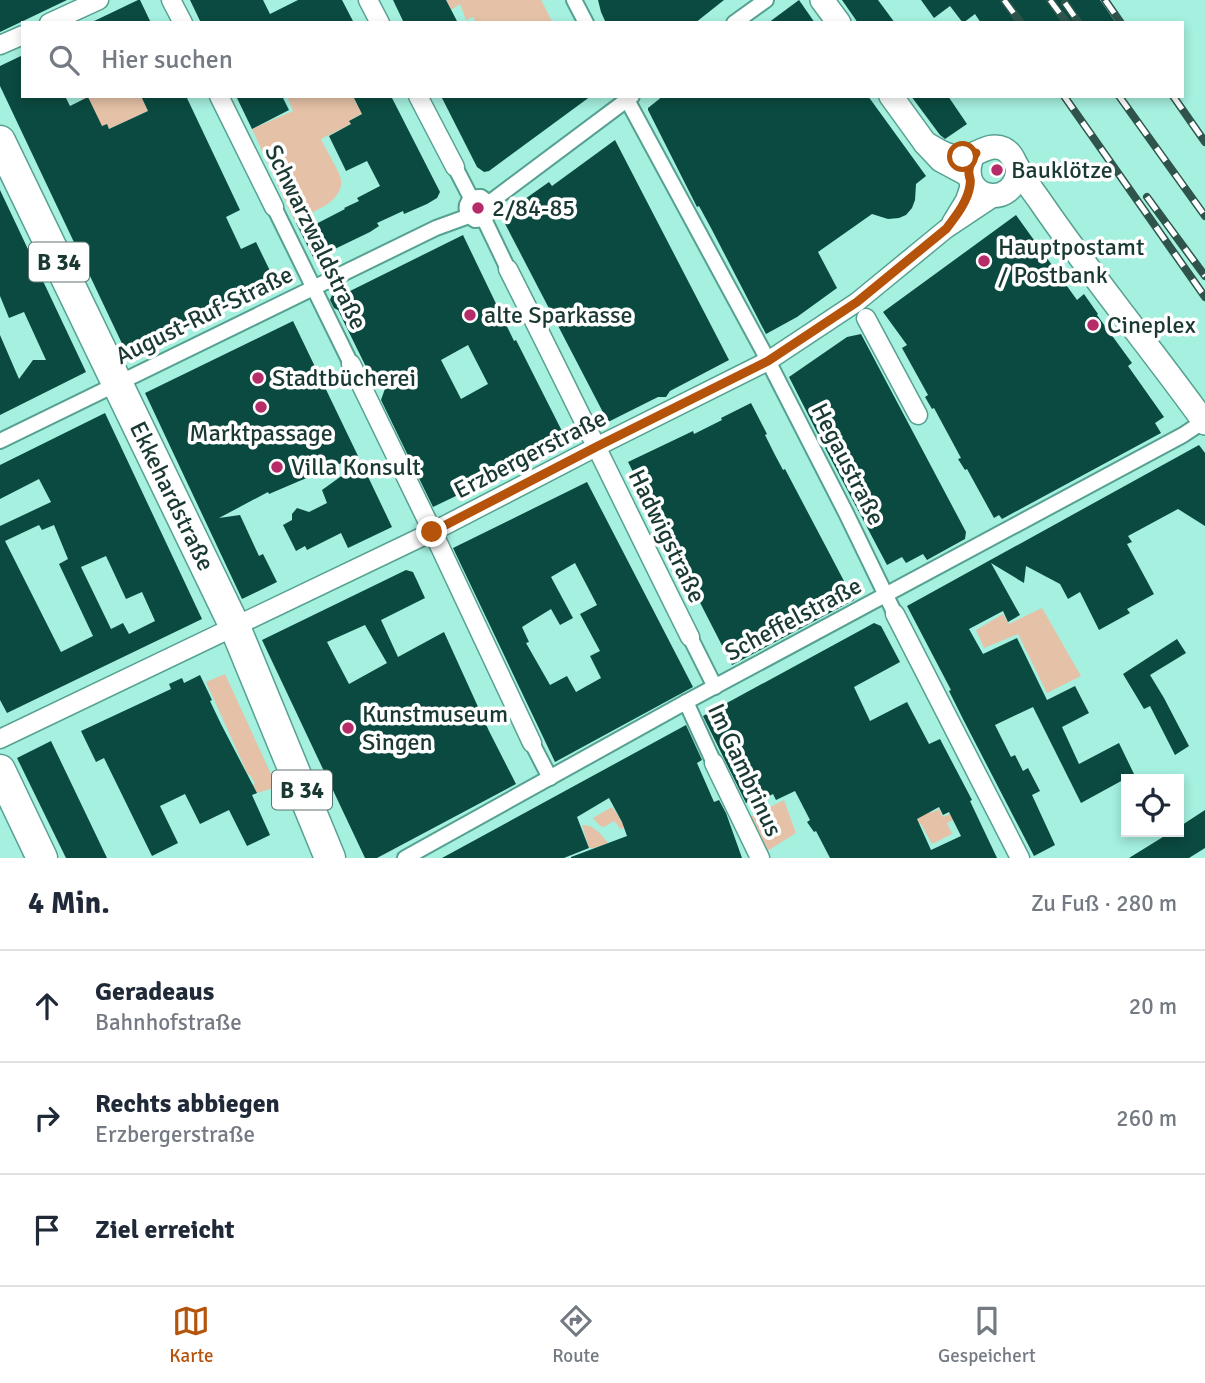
<!DOCTYPE html>
<html lang="de">
<meta charset="utf-8">
<style>
body{margin:0;font-family:Signika,sans-serif;background:#f6f6f7;color:#1f2937}
.controls{position:absolute;right:21px;bottom:21px;display:grid;overflow:hidden;border-radius:0px;box-shadow:0 4px 10px #0003}
.controls button{width:63px;height:63px;display:grid;place-items:center;padding:0;border:0;border-bottom:2px solid #e0e1e3;background:#fff;color:#1f2937;font:35px sans-serif}
.stop{position:absolute;width:21px;height:21px;margin:-16px;border:5px solid #b45309;border-radius:50%;background:#fff}
.stop.end{background:#b45309;border-color:#fff;box-shadow:0 2px 7px #0008}
.list{margin:0;padding:0;list-style:none}
h2{display:flex;justify-content:space-between;align-items:center;height:91px;margin:0;padding:0 28px;font-size:30px}
h2 small{font-size:23px;font-weight:400;color:#747a83}
.list li{display:grid;grid-template-columns:46px 1fr auto;gap:21px;align-items:center;box-sizing:border-box;height:112px;padding:0 28px;border-top:2px solid #e0e1e3}
.list b{display:block;font-size:26px;white-space:nowrap}
.list p{margin:0;font-size:23px;white-space:nowrap;color:#747a83}
.list em{font-size:23px;font-style:normal;color:#747a83}
.icon{flex:none;width:38px;height:38px;fill:none;stroke:currentColor;stroke-width:2;stroke-linecap:round;stroke-linejoin:round}
.map{position:relative;flex:none;width:1205px;height:858px;overflow:hidden}
.search{position:absolute;background:#fff;box-shadow:0 4px 10px #0003;left:21px;right:21px;top:21px;height:77px;display:flex;align-items:center;gap:18px;box-sizing:border-box;padding:0 24px;border-radius:0px;color:#747a83;font-size:26px}
.sheet{height:427px;background:#fff}
nav{display:flex;justify-content:space-around;align-items:center;box-sizing:border-box;height:98px;border-top:2px solid #e0e1e3;background:#fff;font-size:19px;color:#747a83}
nav a{display:grid;justify-items:center;gap:4px}
nav .on{color:#b45309}
.map>svg:first-child{display:block}
.green{fill:#e5c2a7}
.building{fill:#0b4a40;fill-rule:evenodd}
.lines{fill:none;stroke-linecap:round;stroke-linejoin:round}
.pedestrian-casing{stroke:#56a191;stroke-width:18}
.minor-casing{stroke:#56a191;stroke-width:21}
.tertiary-casing{stroke:#56a191;stroke-width:26}
.primary-casing{stroke:#56a191;stroke-width:33}
.pedestrian{stroke:#fff;stroke-width:14}
.minor{stroke:#fff;stroke-width:18}
.tertiary{stroke:#fff;stroke-width:23}
.primary{stroke:#fff;stroke-width:30}
.rail-casing{stroke:#2e544c;stroke-width:8}
.rail{stroke:#fff;stroke-width:5;stroke-dasharray:16;stroke-linecap:butt}
.route{stroke:#b45309;stroke-width:9}
.poi-dot{fill:#b62c69;stroke:#fff;stroke-width:2.5}
.labels{text-anchor:middle;dominant-baseline:central;stroke-width:7;stroke-linejoin:round;paint-order:stroke}
.shield{fill:#fff;stroke:#5f7470;stroke-width:2}
.shield-label{font-size:23px;font-weight:bold;fill:#1a3933}
.poi-label{font-size:24px;fill:#1a3933;stroke:#fff;text-anchor:start}
.street-label{font-size:24px;fill:#1a3933;stroke:#fff}
</style>
<div class="map">
<svg width="1205" height="858" viewBox="0 0 1205 858">
<rect width="100%" height="100%" fill="#a5f0df"/>
<g class="green">
<polygon points="446,0 541,0 553,23 476,23 473,17 466,20 460,4 451,10"/>
<polygon points="80,96 141,96 148,111 109,129 107,124 102,126"/>
<path d="M287 96H353L357 105 364 100 369 110 350 120 351 124 321 139C324 146 340 173 341 179 344 203 310 213 294 220L252 129 293 111Z"/>
<polygon points="1042,608 1081,676 1047,693 1018,634 984,648 976,630 1003,614 1009,624"/>
<polygon points="225,674 277,787 257,793 253,785 255,784 250,775 248,775 206,682"/>
<polygon points="911,754 923,799 931,813 939,809 943,817 952,813 955,819 947,823 952,834 932,844 921,824 916,825"/>
<polygon points="784,800 796,833 759,856 742,821"/>
<polygon points="612,807 624,824 623,829 620,828 614,821 604,827 600,826 593,818"/>
<path d="M582 825C593 824 601 834 608 843L594 848H589Z"/>
</g>
<g class="building">
<polygon points="0,0 67,0 0,32"/>
<polygon points="138,0 140,0 151,23 90,23"/>
<polygon points="190,0 263,0 270,14 298,0 342,0 354,23 201,23"/>
<polygon points="393,0 446,0 458,23 404,23"/>
<polygon points="598,0 724,0 695,23 606,23 601,12"/>
<polygon points="799,0 815,23 768,23"/>
<polygon points="842,0 878,0 895,23 858,23"/>
<polygon points="921,0 1100,0 1116,23 981,23 975,14 963,23 950,6 934,18"/>
<polygon points="23,55 23,96 65,96 70,106 88,97 102,126 107,124 109,129 148,111 141,96 186,96 240,210 226,217 241,249 256,242 274,279 126,352 0,86 0,66"/>
<polygon points="236,96 282,96 289,110 252,129"/>
<polygon points="353,96 391,96 440,192 437,198 427,204 404,214 403,211 377,223 379,226 370,232 314,259 296,223 310,216 314,225 345,209 344,208 359,201 357,198 380,186 367,161 346,171 329,136 351,124 349,121 362,114"/>
<polygon points="441,96 591,96 489,171 484,172 477,167"/>
<polygon points="663,96 868,96 926,176 916,184 915,200 912,208 906,215 899,218 888,219 872,214 818,252 837,288 797,317 766,334 711,228 699,206 697,207 648,110 648,108"/>
<polygon points="911,96 948,96 967,124 945,139 940,135"/>
<polygon points="615,140 729,360 670,391 666,397 658,397 608,422 501,216 549,182 552,186"/>
<polygon points="0,190 86,372 0,415 0,335 19,379 33,360 46,360 24,312 9,318 0,296"/>
<polygon points="1016,215 1077,300 1084,294 1098,314 1097,315 1132,363 1128,366 1164,417 1155,423 1161,433 1002,519 999,515 994,518 967,469 965,470 958,459 961,458 934,408 932,409 925,397 928,395 902,348 907,345 883,312"/>
<path d="M463 235 514 341 516 340 566 439 564 444 433 507 381 400 387 383 370 375 338 310 334 308 330 300 334 290 344 294ZM468 345 488 384 461 399 441 360Z"/>
<polygon points="293,321 358,456 269,494 268,492 219,518 240,515 259,556 263,554 277,582 242,599 145,393"/>
<polygon points="861,334 966,532 965,539 927,560 923,554 906,563 902,557 887,565 823,444 789,377 847,337"/>
<polygon points="751,403 767,434 765,435 774,453 783,470 785,469 854,600 732,665 628,462 693,431 694,434 722,420 721,418"/>
<path d="M105 413 202 619 7 713 0 700V526L51 502 39 479 0 499V465ZM39 525 42 530 54 525 68 559 59 564 93 636 61 652 5 541ZM106 556 126 599 142 592 155 621 129 634 123 623 111 629 81 567Z"/>
<polygon points="1199,445 1205,453 1205,526 1178,509 1128,536 1132,542 1127,544 1154,594 1127,609 1130,613 1099,630 1080,592 1068,599 1060,584 1026,566 1024,583 991,563 1020,615 1008,622 1003,611 969,629 983,654 1017,638 1047,700 1075,686 1089,713 1062,727 1079,764 1119,743 1134,774 1081,803 1033,707 995,725 1011,757 1015,755 1023,771 1028,768 1040,791 1032,795 1055,845 1034,856 964,721 949,691 951,690 907,606"/>
<polygon points="361,462 392,527 348,548 341,533 307,550 305,546 296,551 283,525 292,520 292,514 297,508 309,512 327,503 322,490"/>
<path d="M587 482 693 687 555 762 453 548ZM575 563 597 605 580 614 600 651 590 656 601 678 576 692 567 676 550 685 526 643 529 642 522 627 551 609 560 625 573 618 551 577Z"/>
<path d="M406 570 413 572 425 598 381 620 398 657 444 632 489 731 516 784 377 858H365L262 640ZM365 625 387 663 349 684 327 642Z"/>
<path d="M874 623 881 626 900 662 854 687 870 721 907 702 929 744 940 739 972 800 970 801 997 858H830L816 831 814 832 807 822 810 820 795 791 776 800 773 794 767 797 765 793 746 803 703 716ZM939 807 943 815 949 812 961 836 931 850 917 819Z"/>
<polygon points="1177,639 1186,653 1150,675 1164,698 1189,746 1175,755 1150,706 1144,709 1123,674"/>
<polygon points="200,675 212,700 210,701 221,724 257,793 252,795 270,835 247,846 229,810 200,824 185,794 160,806 178,843 152,856 104,758 96,762 81,731 171,689 169,684 182,678 184,683"/>
<polygon points="686,725 702,760 697,763 714,802 719,800 726,813 742,858 571,858 571,857 627,836 622,822 609,798 577,817 589,848 564,858 442,858"/>
<polygon points="51,741 107,858 66,858 17,758"/>
<polygon points="1205,810 1205,848 1189,858 1129,858 1171,832 1179,832 1179,827"/>
</g>
<g class="lines">
<g class="pedestrian-casing">
<g id="pedestrian">
<polyline points="574,0 586,23"/>
<polyline points="734,23 766,0"/>
<polyline points="625,96 762,349 846,513 895,614"/>
<polyline points="455,167 471,198"/>
<polyline points="274,207 351,364"/>
<path d="M469 216C463 205 469 196 481 197L489 203"/>
<polyline points="484,219 508,269"/>
<polyline points="0,441 436,228 469,216 475,220 484,219 490,212 489,203 632,96"/>
<polyline points="690,637 715,687"/>
<polyline points="686,702 714,763"/>
<polyline points="532,743 550,778"/>
<polyline points="405,858 686,702 1183,435 1204,421"/>
</g>
</g>
<g class="minor-casing">
<g id="minor">
<polyline points="171,0 183,23"/>
<polyline points="368,0 380,23"/>
<polyline points="49,23 99,0"/>
<polyline points="0,45 23,35"/>
<polyline points="219,96 274,207"/>
<polyline points="418,96 455,167"/>
<polyline points="951,223 965,200 971,182"/>
<path d="M508 269C570 391 629 515 690 637"/>
<polyline points="866,318 918,415"/>
<polyline points="351,364 440,547 532,743"/>
<polyline points="895,614 1020,858"/>
<polyline points="0,739 432,532 596,447 768,361 857,302 946,229 997,195"/>
<polyline points="714,763 760,858"/>
</g>
</g>
<g class="tertiary-casing">
<g id="tertiary">
<polyline points="822,0 839,23"/>
<polyline points="891,96 925,143 941,160 969,175"/>
<path d="M925 143C937 150 949 159 964 157 978 155 989 142 1004 149 1013 154 1014 162 1019 170 1025 181 1033 191 1040 201 1092 277 1151 348 1205 423"/>
<path d="M971 160C958 200 1016 211 1018 168"/>
</g>
</g>
<g class="primary-casing">
<g id="primary">
<polyline points="0,141 235,627 330,858"/>
<polyline points="0,770 42,858"/>
</g>
</g>
<use href="#pedestrian" class="pedestrian"/>
<use href="#minor" class="minor"/>
<use href="#tertiary" class="tertiary"/>
<use href="#primary" class="primary"/>
<g class="rail-casing">
<g id="rail">
<polyline points="1004,0 1021,23"/>
<polyline points="1050,0 1067,23"/>
<polyline points="1105,0 1121,23"/>
<polyline points="1065,3 1079,23"/>
<polyline points="1064,96 1205,297"/>
<polyline points="1119,96 1205,216"/>
<polyline points="1173,96 1205,142"/>
<polyline points="1147,197 1205,276"/>
</g>
</g>
<use href="#rail" class="rail"/>
</g>
<g class="lines">
<path class="route" d="M432 532 596 447 768 361 857 302 946 229C956 216 968 201 970 185 971 178 970 181 969 174 968 166 972 159 976 153L963 157"/>
</g>
<g class="poi-dot">
<circle cx="997" cy="170" r="7"/>
<circle cx="478" cy="208" r="7"/>
<circle cx="984" cy="261" r="7"/>
<circle cx="470" cy="315" r="7"/>
<circle cx="1093" cy="325" r="7"/>
<circle cx="258" cy="378" r="7"/>
<circle cx="261" cy="407" r="7"/>
<circle cx="277" cy="467" r="7"/>
<circle cx="348" cy="728" r="7"/>
</g>
<g class="labels">
<g class="shield">
<rect x="29" y="242.5" width="60" height="39" rx="5"/>
<rect x="272" y="770.5" width="60" height="39" rx="5"/>
</g>
<g class="shield-label">
<text x="59" y="262">B 34</text>
<text x="302" y="790">B 34</text>
</g>
<g class="poi-label">
<text x="1011" y="170">Bauklötze</text>
<text x="492" y="208">2/84-85</text>
<text x="998" y="247">Hauptpostamt<tspan x="998" dy="28">/ Postbank</tspan></text>
<text x="484" y="315">alte Sparkasse</text>
<text x="1107" y="325">Cineplex</text>
<text x="272" y="378">Stadtbücherei</text>
<text x="261" y="433" text-anchor="middle">Marktpassage</text>
<text x="291" y="467">Villa Konsult</text>
<text x="362" y="714">Kunstmuseum<tspan x="362" dy="28">Singen</tspan></text>
</g>
<g class="street-label">
<text transform="translate(316 237) rotate(64)">Schwarzwaldstraße</text>
<text transform="translate(204 315) rotate(-26)">August-Ruf-Straße</text>
<text transform="translate(530 454) rotate(-27)">Erzbergerstraße</text>
<text transform="translate(848 464) rotate(63)">Hegaustraße</text>
<text transform="translate(172 496) rotate(64)">Ekkehardstraße</text>
<text transform="translate(667 536) rotate(64)">Hadwigstraße</text>
<text transform="translate(793 619) rotate(-28)">Scheffelstraße</text>
<text transform="translate(745 770) rotate(65)">Im Gambrinus</text>
</g>
</g>
</svg>
<div class="controls">
<button><svg class="icon" aria-label="locate" viewBox="0 0 24 24"><circle cx="12" cy="12" r="6"/><path d="M12 2v4M12 18v4M2 12h4M18 12h4"/></svg></button>
</div>
<div class="stop" style="left:963px;top:157px"></div>
<div class="stop end" style="left:432px;top:532px"></div>
<div class="search"><svg class="icon" aria-label="search" viewBox="0 0 24 24"><circle cx="10" cy="10" r="6"/><path d="M15 15l6 6"/></svg>Hier suchen</div>
</div>
<section class="sheet">
<h2>4 Min.<small>Zu Fuß · 280 m</small></h2>
<ul class="list">
<li><svg class="icon" aria-label="ahead" viewBox="0 0 24 24"><path d="M12 20V5M6 11l6-6 6 6"/></svg><div><b>Geradeaus</b><p>Bahnhofstraße</p></div><em>20 m</em></li>
<li><svg class="icon" aria-label="right" viewBox="0 0 24 24"><path d="M7 20v-9h11M14 6l5 5-5 5"/></svg><div><b>Rechts abbiegen</b><p>Erzbergerstraße</p></div><em>260 m</em></li>
<li><svg class="icon" aria-label="arrive" viewBox="0 0 24 24"><path d="M6 21V4h12l-3 4 3 4H6"/></svg><div><b>Ziel erreicht</b></div></li>
</ul>
</section>
<nav>
<a class="on"><svg class="icon" aria-label="map" viewBox="0 0 24 24"><path d="M3 6l6-2 6 2 6-2v14l-6 2-6-2-6 2zM9 4v14M15 6v14"/></svg>Karte</a>
<a><svg class="icon" aria-label="directions" viewBox="0 0 24 24"><path d="M12 3l9 9-9 9-9-9zM9 14v-3h6M13 9l2 2-2 2"/></svg>Route</a>
<a><svg class="icon" aria-label="saved" viewBox="0 0 24 24"><path d="M7 4h10v16l-5-4-5 4z"/></svg>Gespeichert</a>
</nav>
